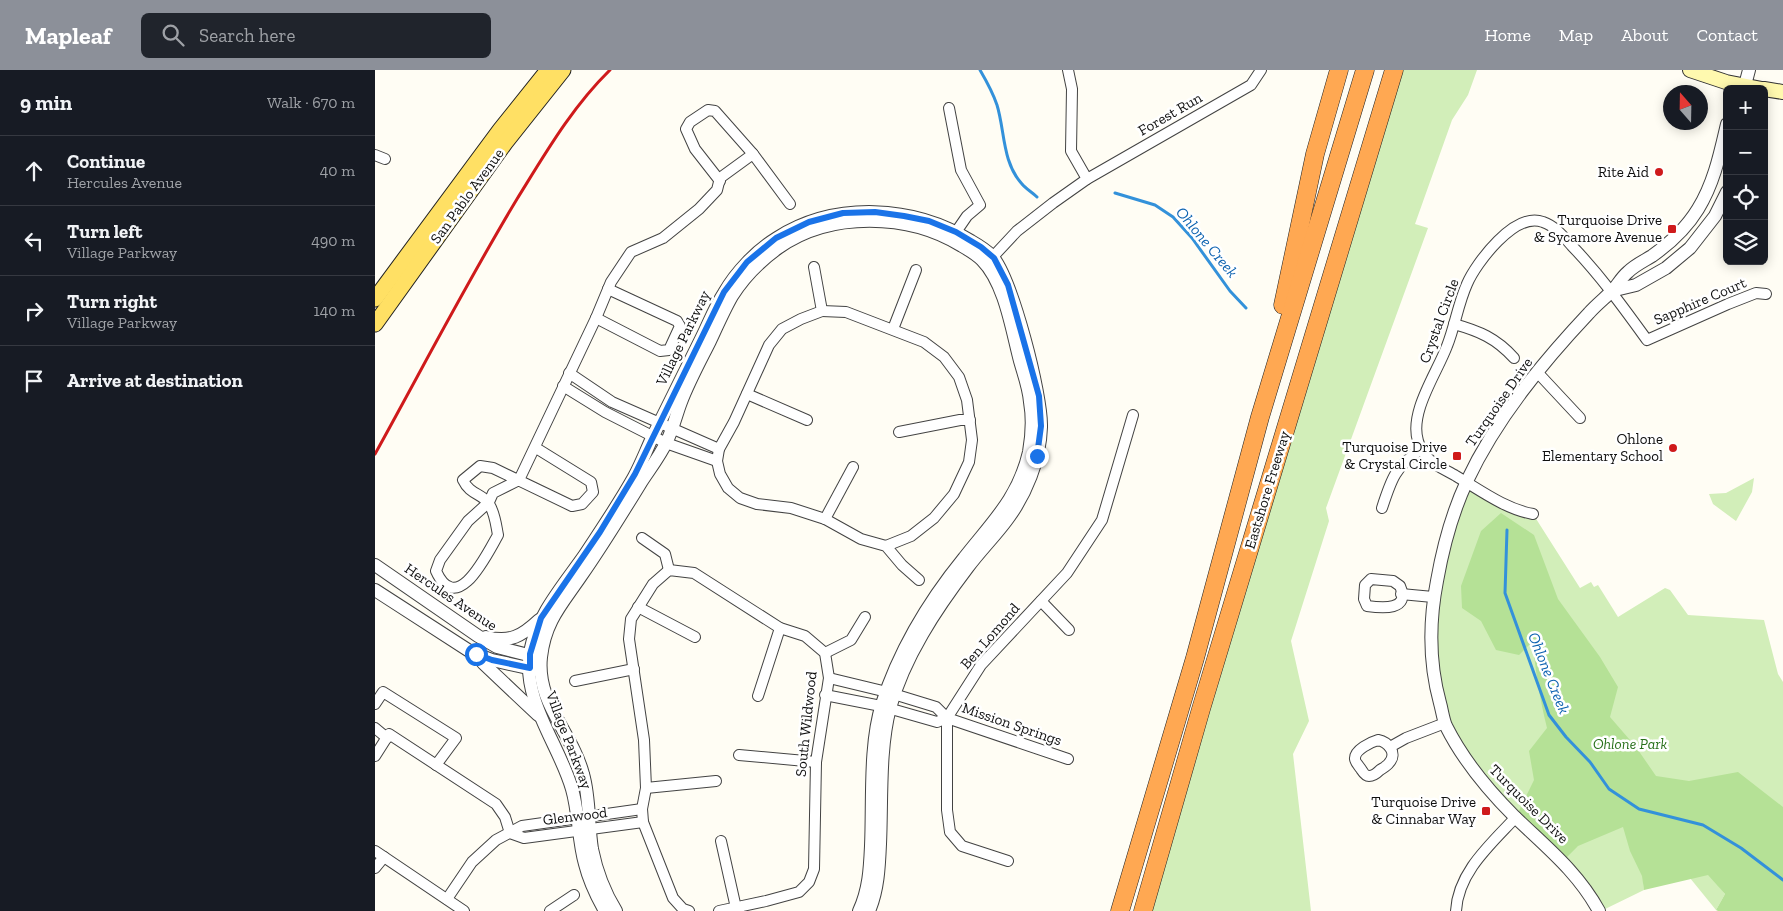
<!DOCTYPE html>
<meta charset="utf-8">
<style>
body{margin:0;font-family:"Zilla Slab",serif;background:#20242c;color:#f1f3f6}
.controls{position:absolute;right:15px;top:15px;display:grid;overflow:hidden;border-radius:8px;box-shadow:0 2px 12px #0003}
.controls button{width:45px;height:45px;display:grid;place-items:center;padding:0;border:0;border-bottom:1px solid #363941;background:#171b24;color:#f1f3f6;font:25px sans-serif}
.compass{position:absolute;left:1288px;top:15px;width:45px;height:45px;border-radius:50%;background:#171b24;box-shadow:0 2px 12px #0003;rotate:340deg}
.stop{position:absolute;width:15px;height:15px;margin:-11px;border:4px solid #1a73e8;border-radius:50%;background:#fff}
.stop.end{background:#1a73e8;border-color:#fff;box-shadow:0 1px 5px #0008}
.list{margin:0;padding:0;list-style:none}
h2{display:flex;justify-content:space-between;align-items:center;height:65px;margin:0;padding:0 20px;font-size:21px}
h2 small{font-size:16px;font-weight:400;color:#9ea1a6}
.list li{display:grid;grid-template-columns:32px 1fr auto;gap:15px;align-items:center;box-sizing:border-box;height:70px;padding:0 20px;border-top:1px solid #363941}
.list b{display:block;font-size:19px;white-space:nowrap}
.list p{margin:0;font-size:16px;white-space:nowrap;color:#9ea1a6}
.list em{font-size:16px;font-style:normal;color:#9ea1a6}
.icon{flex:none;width:28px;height:28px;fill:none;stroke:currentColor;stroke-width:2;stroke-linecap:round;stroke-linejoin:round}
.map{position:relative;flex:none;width:1408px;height:841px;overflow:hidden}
header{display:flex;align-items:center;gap:30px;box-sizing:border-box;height:70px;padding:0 25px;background:#8c9099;color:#fff}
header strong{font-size:24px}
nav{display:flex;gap:28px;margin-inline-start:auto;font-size:18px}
.search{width:350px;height:45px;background:#20242c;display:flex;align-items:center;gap:12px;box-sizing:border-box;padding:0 18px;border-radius:8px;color:#9ea1a6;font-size:19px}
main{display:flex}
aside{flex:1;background:#171b24}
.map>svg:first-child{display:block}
.green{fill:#d2eeb9}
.forest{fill:#b5e196}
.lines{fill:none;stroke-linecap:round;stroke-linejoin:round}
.stream{stroke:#3391da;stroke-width:3}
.minor-casing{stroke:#434343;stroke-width:12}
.tertiary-casing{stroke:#434343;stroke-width:14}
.secondary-casing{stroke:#323232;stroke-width:16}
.primary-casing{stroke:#212121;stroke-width:17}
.motorway-casing{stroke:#212121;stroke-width:19}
.minor{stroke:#fff;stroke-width:10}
.tertiary{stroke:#fff;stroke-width:12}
.secondary{stroke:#fff9af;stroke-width:14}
.primary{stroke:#ffe064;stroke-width:15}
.motorway{stroke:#ffa852;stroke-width:18}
.rail{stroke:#cf1a1b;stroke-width:3}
.route{stroke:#1a73e8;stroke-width:6}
.poi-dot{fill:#cf1a1b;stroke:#fff;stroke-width:2}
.labels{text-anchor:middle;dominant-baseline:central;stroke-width:5;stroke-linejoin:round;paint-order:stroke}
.street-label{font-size:15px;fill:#101010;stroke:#fff}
.poi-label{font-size:15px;fill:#101010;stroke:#fff;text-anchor:end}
.park-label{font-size:15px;font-style:italic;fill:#277019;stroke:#fff}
.water-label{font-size:16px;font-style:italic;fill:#0c62b0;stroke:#fff}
</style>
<header>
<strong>Mapleaf</strong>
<div class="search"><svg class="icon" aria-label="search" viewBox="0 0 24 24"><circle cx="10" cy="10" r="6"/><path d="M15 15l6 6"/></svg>Search here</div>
<nav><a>Home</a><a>Map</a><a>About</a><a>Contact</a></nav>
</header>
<main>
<aside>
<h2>9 min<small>Walk · 670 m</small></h2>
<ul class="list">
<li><svg class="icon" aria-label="ahead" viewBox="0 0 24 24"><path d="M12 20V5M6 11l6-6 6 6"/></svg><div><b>Continue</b><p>Hercules Avenue</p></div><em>40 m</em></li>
<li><svg class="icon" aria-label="left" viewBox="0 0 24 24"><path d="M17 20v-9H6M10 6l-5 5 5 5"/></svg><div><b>Turn left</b><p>Village Parkway</p></div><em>490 m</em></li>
<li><svg class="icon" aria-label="right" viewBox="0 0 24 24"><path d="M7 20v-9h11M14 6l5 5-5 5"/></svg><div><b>Turn right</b><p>Village Parkway</p></div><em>140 m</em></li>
<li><svg class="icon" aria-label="arrive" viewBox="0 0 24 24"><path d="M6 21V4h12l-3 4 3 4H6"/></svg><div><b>Arrive at destination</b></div></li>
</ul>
</aside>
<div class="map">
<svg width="1408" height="841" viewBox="0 0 1408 841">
<rect width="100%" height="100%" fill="#fffdf4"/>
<g class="green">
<polygon points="1019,0 1102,0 1093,25 1077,50 1040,154 1053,158 951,438 954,451 916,571 934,651 918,684 936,841 768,841"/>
<polygon points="1379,408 1377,422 1361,451 1338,434 1334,424 1351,423"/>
<polygon points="1091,412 1158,444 1205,518 1216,512 1219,517 1223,515 1243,547 1290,518 1295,520 1313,545 1389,550 1403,604 1408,612 1408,750 1268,806 1269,820 1226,841 1141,747 1070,653 1056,557"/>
<polygon points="1334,804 1350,824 1341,840 1315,808"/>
</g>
<path class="forest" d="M1126 443 1159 465 1183 529 1225 587 1243 617 1235 647 1261 677 1281 706 1314 711 1363 702 1408 737V841H1343L1341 840 1350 824 1333 805 1269 820 1267 806 1255 781 1248 757 1203 776 1188 791 1141 747 1159 710 1154 681 1172 658C1165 629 1160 601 1158 571L1144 585 1121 580 1106 551 1087 538 1086 516 1106 461Z"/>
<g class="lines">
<g class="stream">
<path d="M605 0C612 12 618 23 622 35 630 61 627 92 647 114 651 119 657 122 662 127"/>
<polyline points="740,123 780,135 798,147 817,168 855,221 871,238"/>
<polyline points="1132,460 1130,523 1174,645 1191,667 1215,692 1234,719 1264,739 1328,755 1366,778 1408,810"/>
</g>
<g class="minor-casing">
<g id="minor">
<polyline points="574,38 586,100 605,135 592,146 581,162"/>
<polyline points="0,85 10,89"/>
<polyline points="712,109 876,15 886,0"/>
<polyline points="345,111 320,79 311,59 315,52 333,40 340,41 378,84 415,134"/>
<polyline points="614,191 642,161 678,133 712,109 696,81 697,19 693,0"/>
<polyline points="439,197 447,241 426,249 407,259 394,275 359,352 344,379 342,391 345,404 353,418 365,428 382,434 416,438 450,449 486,469 511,476 527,495 544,510"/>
<polyline points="447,241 471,242 549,272 569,287 584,307 592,330 597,370 594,392 579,424 559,448 536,466 511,476"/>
<polyline points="221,248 285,281 294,280 305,256 302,251 233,219"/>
<path d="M1079 254C1104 261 1121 268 1139 288"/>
<polyline points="518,259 541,200"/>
<polyline points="194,303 237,332 344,379"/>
<polyline points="1163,303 1205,348"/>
<polyline points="188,316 230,342 291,373 342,391"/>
<polyline points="372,324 432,350"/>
<polyline points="524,362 585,350 595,350"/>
<path d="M161 378 216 412 218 422 207 434 197 436 118 398 105 396 88 410C95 425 107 423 114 434 120 443 121 455 123 465 111 486 82 547 61 501L65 490 93 451 114 432 118 423 144 410 221 248 236 212 256 182 288 168 324 139 342 120 345 108 378 84"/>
<path d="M1007 438C1017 407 1020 398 1046 379"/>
<path d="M1158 444C1130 439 1105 420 1081 406 1073 401 1062 397 1055 390 1050 386 1045 378 1043 371 1034 342 1062 303 1072 276 1080 256 1083 234 1092 214 1101 193 1140 141 1168 152 1180 156 1189 167 1197 176 1225 205 1248 237 1272 270L1353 234 1381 223 1391 224"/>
<polyline points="450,449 478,397"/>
<polyline points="267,468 290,484 294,500"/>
<path d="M996 509 1018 511 1025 516C1036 541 1007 538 992 536L989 529 990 515Z"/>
<polyline points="1026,524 1058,527"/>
<polyline points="666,531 694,560"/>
<polyline points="263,537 320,567"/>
<polyline points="450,583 476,570 490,547"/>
<polyline points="454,608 512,622 561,637 572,648 693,689"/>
<polyline points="200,611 259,599"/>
<polyline points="450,625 506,636 562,652 572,648"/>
<polyline points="383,626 405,558"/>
<polyline points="0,634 8,622 81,668 61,695"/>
<polyline points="0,658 12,668"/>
<path d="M1003 670C1013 672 1023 683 1014 693 1012 696 1008 698 1005 700 1002 703 999 706 994 706 990 706 988 702 986 699 984 696 980 692 980 689 979 680 996 672 1003 670Z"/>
<polyline points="1015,677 1031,668 1070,653"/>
<polyline points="364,685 441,692"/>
<polyline points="0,686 14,664 121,734 130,747 135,763"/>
<polyline points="271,718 341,711"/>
<polyline points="135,763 149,768 268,752"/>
<polyline points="346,771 361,838 364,841"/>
<polyline points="0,781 89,841"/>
<polyline points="633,791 587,776 575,762 572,740 572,648 606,595 692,503 727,450 758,345"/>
<polyline points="0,798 9,787"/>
<polyline points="72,829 97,792 121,770 147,756 267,739"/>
<polyline points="175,841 199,825"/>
<polyline points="314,841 308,839 298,828 268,752 267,739 271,718 269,670 254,569 256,549 278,514 294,500 319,503 405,558 430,566 450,583 454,608 441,692 439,799 434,812 424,822 391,831 344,841"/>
<path d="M1081 841C1083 802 1116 774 1141 747"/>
</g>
</g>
<g class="tertiary-casing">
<g id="tertiary">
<polyline points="1369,19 1374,0"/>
<polyline points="1236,221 1261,215 1291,198 1315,178 1340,146 1352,122"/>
<polyline points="0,495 103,566 122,577 161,587"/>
<polyline points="0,520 96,582 117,590 162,600"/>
<path d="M111 567C135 573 147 566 164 550"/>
<polyline points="102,586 109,594 163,645"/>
<path d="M230 841C222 827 214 810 210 794 203 770 204 743 197 719 184 674 147 631 155 582 162 545 188 516 209 486 226 460 244 434 259 407 266 394 271 381 277 368 293 335 310 302 326 269 334 253 340 237 349 223 361 202 381 181 402 168 460 131 539 135 596 171 603 175 611 180 617 186 637 209 667 325 666 357 665 390 651 425 631 451 619 467 605 481 593 497 561 539 529 587 515 638 504 679 507 731 505 774 504 797 503 820 494 841"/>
<path d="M241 841C230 823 221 799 217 779 213 754 215 728 208 704 197 662 161 633 166 587 170 551 187 534 206 506 227 476 246 445 265 414 274 400 285 386 292 371 298 359 301 345 306 332 314 311 325 291 335 271 342 256 349 240 357 226 369 207 385 191 403 178 455 141 534 143 587 176 594 180 601 184 607 190 630 213 637 261 645 291 649 305 654 318 655 332 658 349 657 365 654 382 643 429 617 452 589 488 554 531 524 581 507 634 494 675 498 732 496 776 495 798 494 820 484 841"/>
<path d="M1224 841C1202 801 1171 777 1139 746 1112 719 1088 690 1071 656 1068 649 1067 640 1065 633 1054 593 1054 552 1062 511 1068 477 1077 443 1092 411 1121 349 1167 293 1214 243 1221 235 1230 228 1238 220 1243 214 1247 207 1253 202 1260 195 1269 191 1277 186 1294 174 1312 157 1323 139 1339 113 1345 84 1352 54"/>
</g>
</g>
<g class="secondary-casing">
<g id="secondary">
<polyline points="1315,0 1351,12 1387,19"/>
<polyline points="1389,19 1408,22"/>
</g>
</g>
<g class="primary-casing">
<g id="primary">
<polyline points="0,229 125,60 173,0"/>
<polyline points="0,254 130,73 188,0"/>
</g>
</g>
<g class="motorway-casing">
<g id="motorway">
<polyline points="908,235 940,84 964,0"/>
<polyline points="745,841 820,588 885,347 990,0"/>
<polyline points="768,841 826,639 1019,0"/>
</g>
</g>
<use href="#minor" class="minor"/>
<use href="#tertiary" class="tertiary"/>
<use href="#secondary" class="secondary"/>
<use href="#primary" class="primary"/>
<use href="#motorway" class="motorway"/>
<path class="rail" d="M0 384C47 299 92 212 142 129 170 84 197 37 235 0"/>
</g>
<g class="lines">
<polyline class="route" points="101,584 117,590 155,598 155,584 166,548 225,462 260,404 349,222 372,192 401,168 434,152 468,143 500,142 529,146 554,151 581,162 606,177 619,188 633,215 664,326 666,356 662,386"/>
</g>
<g class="poi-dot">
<circle cx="1284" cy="102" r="5"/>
<rect x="1292" y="154" width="10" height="10" rx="2.5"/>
<circle cx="1298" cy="378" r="5"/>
<rect x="1077" y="381" width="10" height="10" rx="2.5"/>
<rect x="1106" y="736" width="10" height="10" rx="2.5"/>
</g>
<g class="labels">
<g class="street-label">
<text transform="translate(795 44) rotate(-30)">Forest Run</text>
<text transform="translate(92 126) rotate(-54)">San Pablo Avenue</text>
<text transform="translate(1325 231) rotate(-23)">Sapphire Court</text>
<text transform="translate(1064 251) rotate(-70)">Crystal Circle</text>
<text transform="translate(308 268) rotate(-64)">Village Parkway</text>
<text transform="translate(1124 332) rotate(-55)">Turquoise Drive</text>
<text transform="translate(892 420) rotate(-73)">Eastshore Freeway</text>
<text transform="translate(76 527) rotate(34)">Hercules Avenue</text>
<text transform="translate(615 566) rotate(-49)">Ben Lomond</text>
<text transform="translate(431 654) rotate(-84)">South Wildwood</text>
<text transform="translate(637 654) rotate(19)">Mission Springs</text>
<text transform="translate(194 670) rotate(69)">Village Parkway</text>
<text transform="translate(1154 734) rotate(45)">Turquoise Drive</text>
<text transform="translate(200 746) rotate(-7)">Glenwood</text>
</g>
<g class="poi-label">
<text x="1274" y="102">Rite Aid</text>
<text x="1287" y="150">Turquoise Drive<tspan x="1287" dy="17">&amp; Sycamore Avenue</tspan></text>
<text x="1288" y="369">Ohlone<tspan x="1288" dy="17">Elementary School</tspan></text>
<text x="1072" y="377">Turquoise Drive<tspan x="1072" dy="17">&amp; Crystal Circle</tspan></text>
<text x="1101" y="732">Turquoise Drive<tspan x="1101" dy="17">&amp; Cinnabar Way</tspan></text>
</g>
<g class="park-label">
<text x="1255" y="674">Ohlone Park</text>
</g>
<g class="water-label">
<text transform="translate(832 172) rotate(50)">Ohlone Creek</text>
<text transform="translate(1174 603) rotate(68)">Ohlone Creek</text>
</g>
</g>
</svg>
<div class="controls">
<button>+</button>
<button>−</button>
<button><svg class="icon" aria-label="locate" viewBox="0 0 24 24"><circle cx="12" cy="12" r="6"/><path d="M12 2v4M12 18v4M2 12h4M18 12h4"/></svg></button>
<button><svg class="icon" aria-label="layers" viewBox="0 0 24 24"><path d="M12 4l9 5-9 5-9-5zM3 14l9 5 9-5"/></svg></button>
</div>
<svg class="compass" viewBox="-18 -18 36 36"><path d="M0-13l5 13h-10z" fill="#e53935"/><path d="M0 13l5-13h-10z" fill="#9ea1a6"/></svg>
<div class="stop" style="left:101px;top:584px"></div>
<div class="stop end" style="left:662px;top:386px"></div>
</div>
</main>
